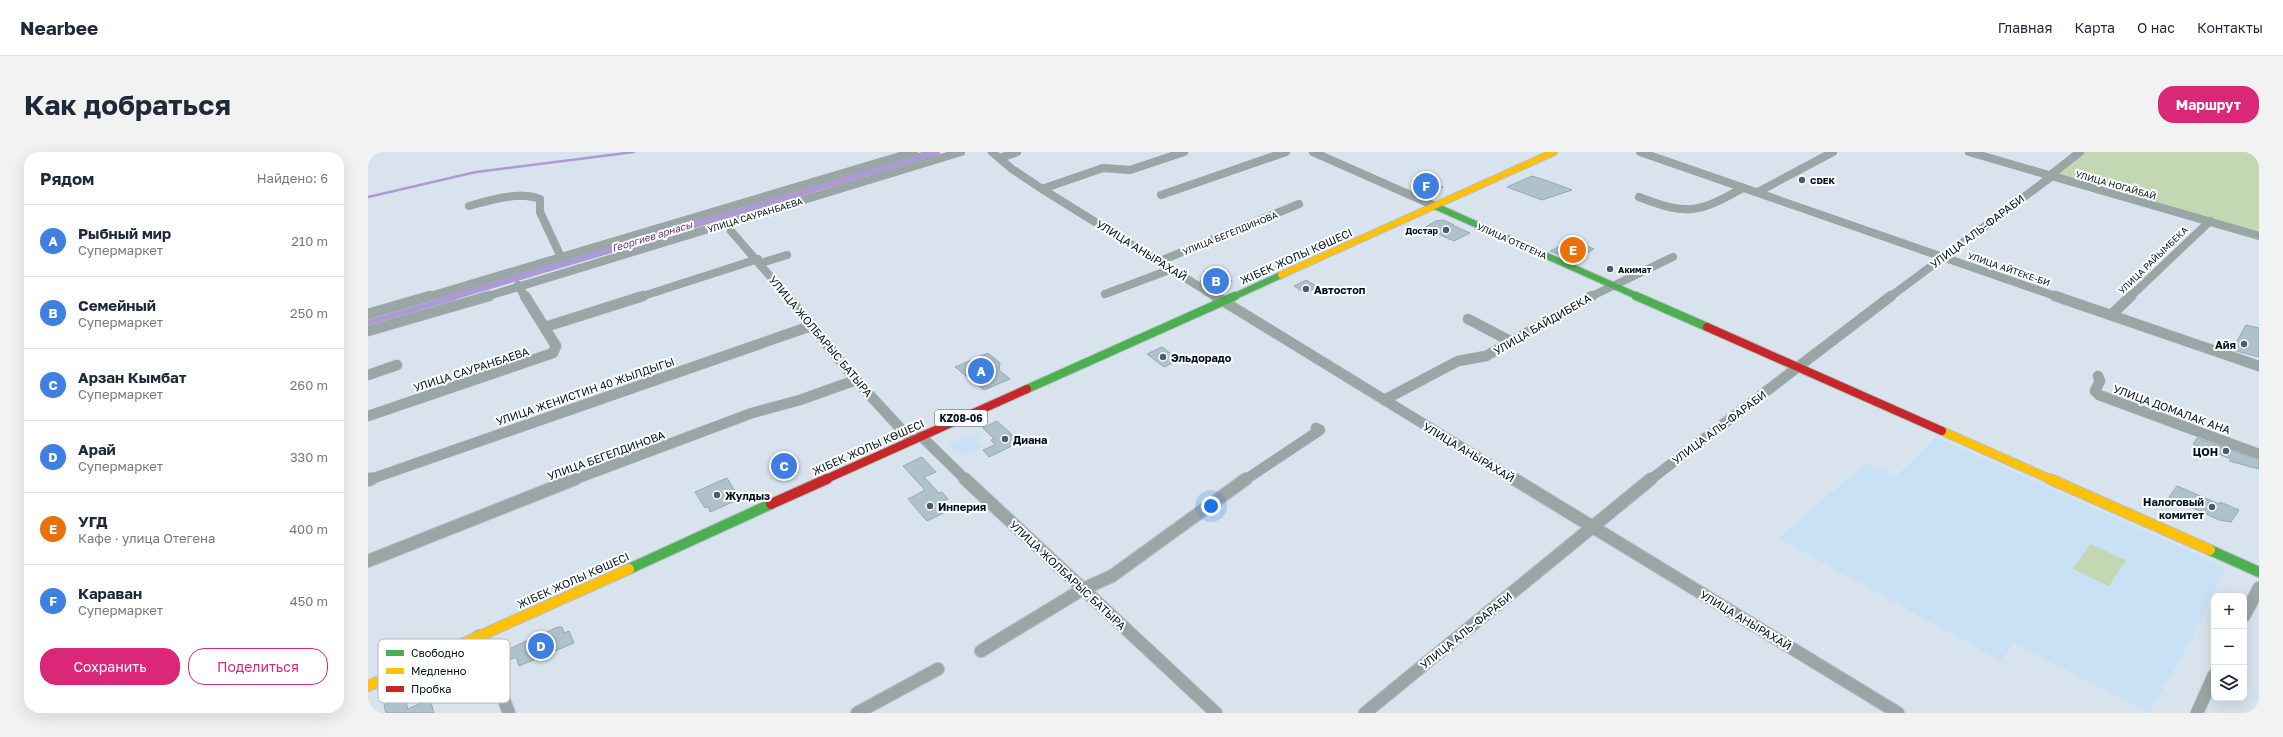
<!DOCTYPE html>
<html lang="ru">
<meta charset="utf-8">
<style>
body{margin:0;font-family:"Golos Text",sans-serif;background:#f2f2f3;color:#1f2937}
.controls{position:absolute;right:12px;bottom:12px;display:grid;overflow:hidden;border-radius:8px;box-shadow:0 4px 16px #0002}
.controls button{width:36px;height:36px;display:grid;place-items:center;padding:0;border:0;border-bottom:1px solid #e0e1e3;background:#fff;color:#1f2937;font:20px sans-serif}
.you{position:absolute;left:843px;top:354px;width:14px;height:14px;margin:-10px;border:3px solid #fff;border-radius:50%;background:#1a73e8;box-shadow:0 0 0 6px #1a73e833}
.badge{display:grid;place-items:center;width:26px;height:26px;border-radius:50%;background:#db2777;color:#fff;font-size:13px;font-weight:700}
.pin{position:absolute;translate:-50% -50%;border:2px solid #fff;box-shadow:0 1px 4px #0006}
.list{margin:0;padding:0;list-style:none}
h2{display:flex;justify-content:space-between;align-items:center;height:52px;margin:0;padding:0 16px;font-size:17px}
h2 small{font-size:13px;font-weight:400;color:#747a83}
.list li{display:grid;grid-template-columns:26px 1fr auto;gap:12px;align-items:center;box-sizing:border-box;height:72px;padding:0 16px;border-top:1px solid #e0e1e3}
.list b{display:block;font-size:15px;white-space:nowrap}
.list p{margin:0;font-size:13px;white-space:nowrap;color:#747a83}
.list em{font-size:13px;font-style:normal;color:#747a83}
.actions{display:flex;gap:8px;padding:12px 16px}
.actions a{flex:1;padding:9px 0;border:1px solid #db2777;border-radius:16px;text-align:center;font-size:14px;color:#db2777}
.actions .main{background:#db2777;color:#fff}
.icon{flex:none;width:22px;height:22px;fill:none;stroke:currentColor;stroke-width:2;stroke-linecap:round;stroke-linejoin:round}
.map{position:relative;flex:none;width:1891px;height:561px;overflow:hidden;border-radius:16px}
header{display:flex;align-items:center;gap:24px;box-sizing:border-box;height:56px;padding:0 20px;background:#fff;border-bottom:1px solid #e0e1e3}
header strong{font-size:19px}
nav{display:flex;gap:22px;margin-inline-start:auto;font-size:14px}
.intro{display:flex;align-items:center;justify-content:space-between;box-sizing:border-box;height:96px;padding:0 24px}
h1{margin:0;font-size:28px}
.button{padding:10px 18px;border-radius:16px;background:#db2777;color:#fff;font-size:14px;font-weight:700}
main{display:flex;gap:24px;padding:0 24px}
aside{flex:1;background:#fff;border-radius:16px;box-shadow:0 4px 16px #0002}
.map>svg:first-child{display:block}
.built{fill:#c8e1f5}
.green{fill:#c4d7b3}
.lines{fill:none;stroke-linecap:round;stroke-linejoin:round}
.stream{stroke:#ae9ad2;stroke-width:2.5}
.canal-far1{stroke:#ae9ad2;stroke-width:8}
.canal{stroke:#ae9ad2;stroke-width:10}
.building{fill:#afc2cb;stroke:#96a9b2}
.street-far2-casing{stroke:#b3bec7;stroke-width:8}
.street-far1-casing{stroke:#b3bec7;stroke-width:11}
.street-casing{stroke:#b3bec7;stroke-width:14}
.fast-far2-casing{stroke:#b3bec7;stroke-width:8}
.fast-far1-casing{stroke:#b3bec7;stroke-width:10}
.fast-casing{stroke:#b3bec7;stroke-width:12}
.slow-far2-casing{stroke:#b3bec7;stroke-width:8}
.slow-far1-casing{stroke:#b3bec7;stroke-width:10}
.slow-casing{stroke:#b3bec7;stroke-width:12}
.jam-far1-casing{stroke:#b3bec7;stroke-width:10}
.jam-casing{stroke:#b3bec7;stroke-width:12}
.street-far2{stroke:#9aa5a5;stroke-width:8}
.street-far1{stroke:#9aa5a5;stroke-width:10}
.street{stroke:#9aa5a5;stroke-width:12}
.fast-far2{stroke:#4caf50;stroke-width:6}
.fast-far1{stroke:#4caf50;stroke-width:8}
.fast{stroke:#4caf50;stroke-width:10}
.slow-far2{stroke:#ffc107;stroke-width:6}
.slow-far1{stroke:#ffc107;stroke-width:8}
.slow{stroke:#ffc107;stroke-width:10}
.jam-far1{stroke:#c62828;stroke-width:8}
.jam{stroke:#c62828;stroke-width:10}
.poi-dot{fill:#4d5c6a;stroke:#fff;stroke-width:1.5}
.labels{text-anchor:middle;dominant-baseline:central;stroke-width:4;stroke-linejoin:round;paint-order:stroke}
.far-poi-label{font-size:9px;font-weight:bold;fill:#021423;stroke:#fff;text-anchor:start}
.far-street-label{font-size:9px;fill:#021423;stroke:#fff}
.far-water-label{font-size:10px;font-style:italic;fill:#5e318b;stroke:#fff}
.shield{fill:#fff;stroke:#4e5a65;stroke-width:1}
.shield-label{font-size:10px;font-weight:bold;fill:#021423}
.street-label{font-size:11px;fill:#021423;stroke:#fff}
.poi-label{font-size:11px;font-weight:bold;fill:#021423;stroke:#fff;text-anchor:start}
.key{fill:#fff;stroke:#b3b8bd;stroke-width:1}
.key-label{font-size:11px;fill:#021423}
</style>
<header>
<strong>Nearbee</strong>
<nav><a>Главная</a><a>Карта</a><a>О нас</a><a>Контакты</a></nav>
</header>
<div class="intro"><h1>Как добраться</h1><a class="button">Маршрут</a></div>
<main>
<aside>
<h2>Рядом<small>Найдено: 6</small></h2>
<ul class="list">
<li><span class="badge" style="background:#3f7fe0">A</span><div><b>Рыбный мир</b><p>Супермаркет</p></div><em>210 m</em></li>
<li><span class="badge" style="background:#3f7fe0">B</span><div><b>Семейный</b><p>Супермаркет</p></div><em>250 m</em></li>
<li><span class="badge" style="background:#3f7fe0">C</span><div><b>Арзан Кымбат</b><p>Супермаркет</p></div><em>260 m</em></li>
<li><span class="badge" style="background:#3f7fe0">D</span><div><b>Арай</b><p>Супермаркет</p></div><em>330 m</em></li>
<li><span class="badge" style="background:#e8710a">E</span><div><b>УГД</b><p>Кафе · улица Отегена</p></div><em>400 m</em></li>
<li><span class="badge" style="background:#3f7fe0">F</span><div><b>Караван</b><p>Супермаркет</p></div><em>450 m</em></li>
</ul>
<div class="actions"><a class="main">Сохранить</a><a>Поделиться</a></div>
</aside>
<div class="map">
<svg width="1891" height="561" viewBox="0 0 1891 561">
<rect width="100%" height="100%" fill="#d8e3ed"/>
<g class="built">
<polygon points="608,281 613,286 608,288 615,295 597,304 591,298 587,300 582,294 582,292"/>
<polygon points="1568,285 1850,412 1857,417 1822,490 1781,561 1646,491 1633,509 1410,386 1498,311 1528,324"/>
</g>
<g class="green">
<polygon points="1716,0 1891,0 1891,81 1687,23"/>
<polygon points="1722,392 1758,408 1741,434 1705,417"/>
</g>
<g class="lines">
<polyline class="stream" points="0,45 108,20 266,0"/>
<polyline class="canal-far1" points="82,145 568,0"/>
<polyline class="canal" points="0,169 85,144"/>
</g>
<g class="building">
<polygon points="1164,24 1180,29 1204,38 1174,48 1139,35"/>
<polygon points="1060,28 1075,35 1064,40 1049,33"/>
<polygon points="1075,68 1086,73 1084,73 1102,81 1086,89 1056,76 1068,69"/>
<polygon points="1204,88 1226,97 1207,108 1182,99"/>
<polygon points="851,121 864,129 844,136 832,129"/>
<polygon points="938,128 950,135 937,141 926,134"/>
<polygon points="1878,173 1891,176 1891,205 1864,198"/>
<polygon points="794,195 811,208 796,215 779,202"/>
<polygon points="620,201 632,211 631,218 642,227 616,238 587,215"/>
<polygon points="629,269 652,290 621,305 615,298 627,293 623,288 626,287 615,276"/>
<polygon points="1829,286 1891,308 1891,317 1861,309 1863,307 1825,292"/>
<polygon points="423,305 430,316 410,326 401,313"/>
<polygon points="554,305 568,320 556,325 571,341 574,340 580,347 575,350 582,358 559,369 540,347 557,338 535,314"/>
<polygon points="359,326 371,345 367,349 342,360 340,354 337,356 327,340"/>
<polygon points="1809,334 1851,352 1852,350 1871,358 1863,370 1851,368 1801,345"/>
<polygon points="190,475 194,475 196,481 201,479 206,491 151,514 148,505 137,510 134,500"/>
<polygon points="36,544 40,557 62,547 66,561 18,561 16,553"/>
</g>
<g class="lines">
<g class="street-far2-casing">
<g id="street-far2">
<polyline points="624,0 644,17 674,37 848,145"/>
<polyline points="945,0 1067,54"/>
<polyline points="1272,0 1690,145"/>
<polyline points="1601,0 1891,84"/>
<polyline points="632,6 649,0"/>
<polyline points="674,37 735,16 762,18 816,0"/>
<polyline points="1390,40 1465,0"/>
<polyline points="793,43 918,0"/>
<path d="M1271 45C1320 64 1330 61 1375 36"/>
<path d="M101 54C123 48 150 39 172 47V60L193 105"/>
<polyline points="363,79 420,145"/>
<polyline points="792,109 931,52"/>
<polyline points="393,111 419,103"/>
<polyline points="150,133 157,145"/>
<polyline points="737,142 804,117"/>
<polyline points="59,145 546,0"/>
<polyline points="117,145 593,0"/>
<polyline points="272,145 390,107"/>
<polyline points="1222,145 1305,105"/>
<polyline points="1522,145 1684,24 1685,21 1712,0"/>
<polyline points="1762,145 1842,69"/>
</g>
</g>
<g class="street-far1-casing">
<g id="street-far1">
<polyline points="419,144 488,228 543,288"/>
<polyline points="847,144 1147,328"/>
<polyline points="1687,144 1891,214"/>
<polyline points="0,162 62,144"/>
<polyline points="1743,163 1763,144"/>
<polyline points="1100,167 1144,190"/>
<polyline points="177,175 275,144"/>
<polyline points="0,179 121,144"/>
<polyline points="0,223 29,213"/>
<polyline points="1730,224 1732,229 1727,239 1731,243 1891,302"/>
<polyline points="1016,248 1090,209 1118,204 1224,144"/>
<polyline points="0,264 185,201 188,194 157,144"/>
<polyline points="553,284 598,328"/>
<polyline points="0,328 443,174"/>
<polyline points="205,328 384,261 432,248 488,228"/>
<polyline points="877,328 952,278 948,276"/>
<polyline points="1282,328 1523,144"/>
</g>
</g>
<g class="street-casing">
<g id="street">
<polyline points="597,327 848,561"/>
<polyline points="1146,327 1530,561"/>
<polyline points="0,328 3,327"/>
<polyline points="0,409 207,327"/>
<polyline points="1876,464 1891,436"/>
<polyline points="111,484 141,561"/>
<polyline points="613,499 715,437 744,424 878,327"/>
<polyline points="489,561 570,517"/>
<polyline points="997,561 1283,327"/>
<polyline points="1829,561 1846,523"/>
</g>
</g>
<g class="fast-far2-casing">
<g id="fast-far2">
<polyline points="1067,54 1271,145"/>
<polyline points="865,145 913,123"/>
</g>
</g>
<g class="fast-far1-casing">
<g id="fast-far1">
<polyline points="1268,144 1339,175"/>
<polyline points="659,237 867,144"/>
</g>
</g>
<g class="fast-casing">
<g id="fast">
<polyline points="1842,398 1891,420"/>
<polyline points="261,417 403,352"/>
</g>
</g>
<g class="slow-far2-casing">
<polyline id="slow-far2" points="913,123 1186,0"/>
</g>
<g class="slow-far1-casing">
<polyline id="slow-far1" points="1574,279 1684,328"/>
</g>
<g class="slow-casing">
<g id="slow">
<polyline points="1682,327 1842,398"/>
<polyline points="0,534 261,417"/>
</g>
</g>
<g class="jam-far1-casing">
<g id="jam-far1">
<polyline points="1339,175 1574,279"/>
<polyline points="456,328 659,237"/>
</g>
</g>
<g class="jam-casing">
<polyline id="jam" points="403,352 459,327"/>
</g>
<use href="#street-far2" class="street-far2"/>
<use href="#street-far1" class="street-far1"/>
<use href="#street" class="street"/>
<use href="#fast-far2" class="fast-far2"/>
<use href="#fast-far1" class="fast-far1"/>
<use href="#fast" class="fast"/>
<use href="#slow-far2" class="slow-far2"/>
<use href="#slow-far1" class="slow-far1"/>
<use href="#slow" class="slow"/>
<use href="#jam-far1" class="jam-far1"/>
<use href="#jam" class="jam"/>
</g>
<g class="poi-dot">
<circle cx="1434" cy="28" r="4"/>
<circle cx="1078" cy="78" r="4"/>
<circle cx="1242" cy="117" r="4"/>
<circle cx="938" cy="137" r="4"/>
<circle cx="1876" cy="192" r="4"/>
<circle cx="795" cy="205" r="4"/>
<circle cx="637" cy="287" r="4"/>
<circle cx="1858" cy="299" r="4"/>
<circle cx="349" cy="343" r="4"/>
<circle cx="562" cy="354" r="4"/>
<circle cx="1844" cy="355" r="4"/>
</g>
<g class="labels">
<g class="far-poi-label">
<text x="1442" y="28">CDEK</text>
<text x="1070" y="78" text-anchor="end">Достар</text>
<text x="1250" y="117">Акимат</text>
</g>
<g class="far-street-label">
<text transform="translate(1748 33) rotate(16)">УЛИЦА НОГАЙБАЙ</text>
<text transform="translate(387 63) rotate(-17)">УЛИЦА САУРАНБАЕВА</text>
<text transform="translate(862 81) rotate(-22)">УЛИЦА БЕГЕЛДИНОВА</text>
<text transform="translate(1144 89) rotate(24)">УЛИЦА ОТЕГЕНА</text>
<text transform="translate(1785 108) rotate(-44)">УЛИЦА РАЙЫМБЕКА</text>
<text transform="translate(1641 117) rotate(19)">УЛИЦА АЙТЕКЕ-БИ</text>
</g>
<g class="far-water-label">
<text transform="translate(284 84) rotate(-17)">Георгиев арнасы</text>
</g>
<rect class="shield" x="567" y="258" width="52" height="16" rx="3"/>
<g class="shield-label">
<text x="593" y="266">KZ08-06</text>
</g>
<g class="street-label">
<text transform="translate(1609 79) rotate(-37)">УЛИЦА АЛЬ-ФАРАБИ</text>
<text transform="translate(774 98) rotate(32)">УЛИЦА АНЫРАХАЙ</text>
<text transform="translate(928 104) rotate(-24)">ЖІБЕК ЖОЛЫ КӨШЕСІ</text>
<text transform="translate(1174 172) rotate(-30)">УЛИЦА БАЙДИБЕКА</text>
<text transform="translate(453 184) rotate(50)">УЛИЦА ЖОЛБАРЫС БАТЫРА</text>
<text transform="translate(103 217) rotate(-18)">УЛИЦА САУРАНБАЕВА</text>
<text transform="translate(217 239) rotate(-19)">УЛИЦА ЖЕНИСТИН 40 ЖЫЛДЫГЫ</text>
<text transform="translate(1804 257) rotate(20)">УЛИЦА ДОМАЛАК АНА</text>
<text transform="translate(1351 275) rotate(-37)">УЛИЦА АЛЬ-ФАРАБИ</text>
<text transform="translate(500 295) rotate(-24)">ЖІБЕК ЖОЛЫ КӨШЕСІ</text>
<text transform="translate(1101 300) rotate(31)">УЛИЦА АНЫРАХАЙ</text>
<text transform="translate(238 303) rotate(-20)">УЛИЦА БЕГЕЛДИНОВА</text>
<text transform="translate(700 423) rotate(43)">УЛИЦА ЖОЛБАРЫС БАТЫРА</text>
<text transform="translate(205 428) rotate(-24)">ЖІБЕК ЖОЛЫ КӨШЕСІ</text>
<text transform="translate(1378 468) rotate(31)">УЛИЦА АНЫРАХАЙ</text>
<text transform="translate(1098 478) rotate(-39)">УЛИЦА АЛЬ-ФАРАБИ</text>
</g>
<g class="poi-label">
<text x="946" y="137">Автостоп</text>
<text x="1868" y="192" text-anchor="end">Айя</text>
<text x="803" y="205">Эльдорадо</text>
<text x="645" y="287">Диана</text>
<text x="1850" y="299" text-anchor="end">ЦОН</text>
<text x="357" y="343">Жулдыз</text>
<text x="1836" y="349" text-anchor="end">Налоговый<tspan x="1836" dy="13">комитет</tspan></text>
<text x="570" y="354">Инперия</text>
</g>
</g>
<rect x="10" y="487" width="132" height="64" rx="6" class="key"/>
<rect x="18" y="498" width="18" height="6" fill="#4caf50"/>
<rect x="18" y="516" width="18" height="6" fill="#ffc107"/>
<rect x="18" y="534" width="18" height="6" fill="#c62828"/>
<g class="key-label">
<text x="43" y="505">Свободно</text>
<text x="43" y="523">Медленно</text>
<text x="43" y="541">Пробка</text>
</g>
</svg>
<div class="controls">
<button>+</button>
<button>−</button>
<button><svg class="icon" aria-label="layers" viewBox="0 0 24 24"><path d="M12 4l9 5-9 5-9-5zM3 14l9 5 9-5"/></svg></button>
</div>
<div class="you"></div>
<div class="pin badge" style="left:613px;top:219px;background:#3f7fe0">A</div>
<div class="pin badge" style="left:848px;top:129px;background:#3f7fe0">B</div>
<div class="pin badge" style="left:416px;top:314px;background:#3f7fe0">C</div>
<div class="pin badge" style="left:173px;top:494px;background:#3f7fe0">D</div>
<div class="pin badge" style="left:1205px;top:98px;background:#e8710a">E</div>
<div class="pin badge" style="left:1058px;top:34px;background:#3f7fe0">F</div>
</div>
</main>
